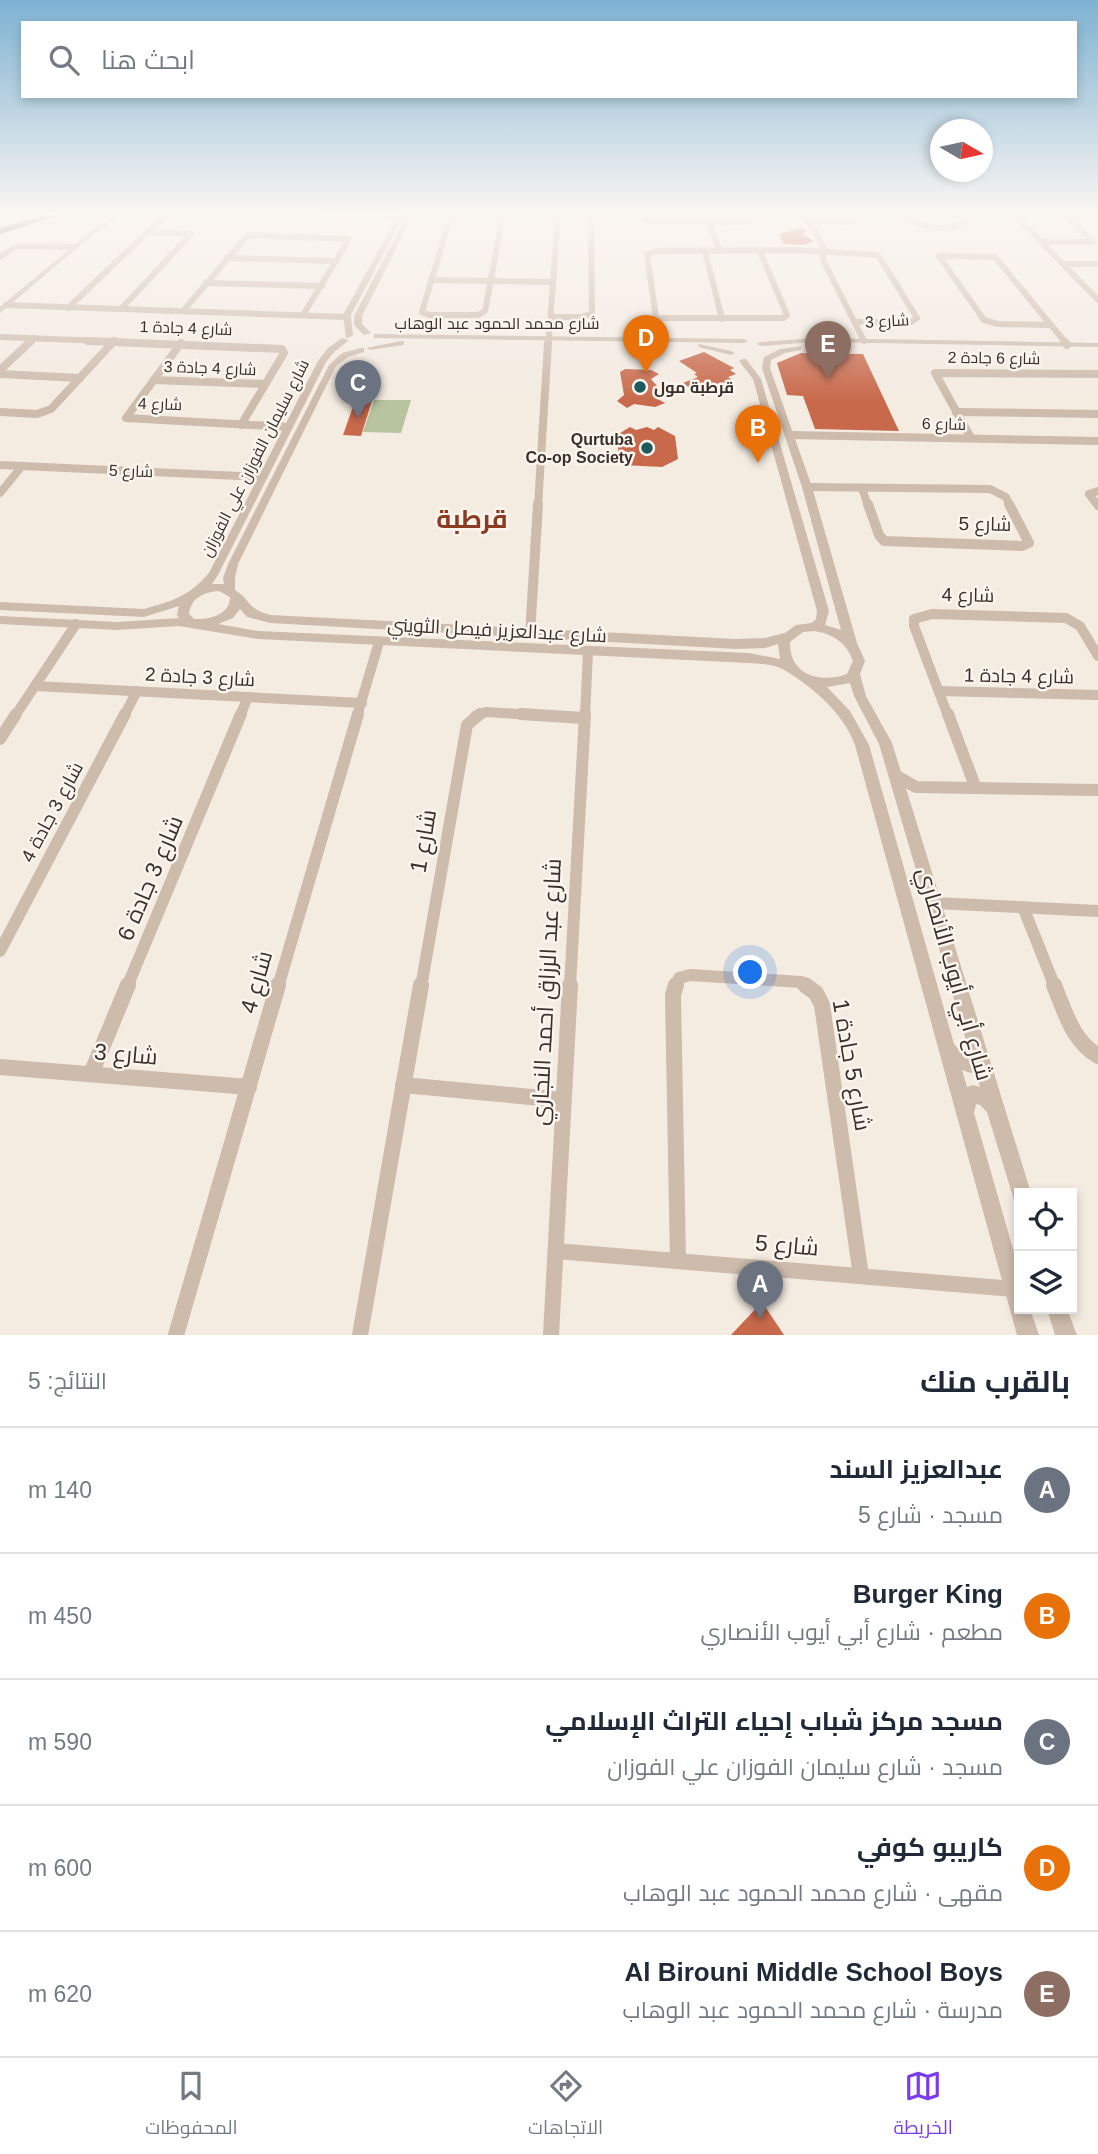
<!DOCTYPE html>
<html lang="ar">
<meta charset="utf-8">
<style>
body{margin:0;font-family:Arial,Cairo,sans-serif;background:#f2f2f3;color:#1f2937;direction:rtl}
.controls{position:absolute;right:21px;bottom:21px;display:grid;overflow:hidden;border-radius:0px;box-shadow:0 4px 10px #0003}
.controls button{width:63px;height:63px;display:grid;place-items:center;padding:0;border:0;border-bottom:2px solid #e0e1e3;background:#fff;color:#1f2937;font:35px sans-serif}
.compass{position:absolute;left:930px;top:119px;width:63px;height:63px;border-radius:50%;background:#fff;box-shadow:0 4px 10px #0003;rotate:99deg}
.you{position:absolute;left:751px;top:973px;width:24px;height:24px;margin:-18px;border:5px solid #fff;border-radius:50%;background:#1a73e8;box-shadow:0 0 0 10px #1a73e833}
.badge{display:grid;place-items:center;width:46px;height:46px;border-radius:50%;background:#7c3aed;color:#fff;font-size:23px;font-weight:700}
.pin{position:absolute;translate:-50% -58px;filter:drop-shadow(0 2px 4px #0008)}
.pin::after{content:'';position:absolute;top:37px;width:24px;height:21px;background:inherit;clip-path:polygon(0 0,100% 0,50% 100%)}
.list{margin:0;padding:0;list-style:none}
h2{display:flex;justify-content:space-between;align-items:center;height:91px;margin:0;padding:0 28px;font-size:30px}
h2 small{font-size:23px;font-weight:400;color:#747a83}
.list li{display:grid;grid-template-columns:46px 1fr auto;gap:21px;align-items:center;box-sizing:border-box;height:126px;padding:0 28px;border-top:2px solid #e0e1e3}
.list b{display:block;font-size:26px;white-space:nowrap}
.list p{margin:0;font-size:23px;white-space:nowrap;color:#747a83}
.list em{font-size:23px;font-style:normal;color:#747a83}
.icon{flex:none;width:38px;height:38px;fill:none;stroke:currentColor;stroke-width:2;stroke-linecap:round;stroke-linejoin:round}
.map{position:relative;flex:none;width:1098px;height:1335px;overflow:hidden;direction:ltr}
.search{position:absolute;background:#fff;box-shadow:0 4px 10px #0003;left:21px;right:21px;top:21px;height:77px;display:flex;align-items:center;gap:18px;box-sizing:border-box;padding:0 24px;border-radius:0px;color:#747a83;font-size:26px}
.sheet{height:721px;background:#fff}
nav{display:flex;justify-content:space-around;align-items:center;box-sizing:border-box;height:98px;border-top:2px solid #e0e1e3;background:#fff;font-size:19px;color:#747a83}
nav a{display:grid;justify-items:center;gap:4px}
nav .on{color:#7c3aed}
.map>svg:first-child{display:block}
.green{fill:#b8c4a0}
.building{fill:#c8694b}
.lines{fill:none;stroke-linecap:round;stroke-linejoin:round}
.minor-far4{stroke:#cdbbac;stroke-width:6}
.minor-far3{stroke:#cdbbac;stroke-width:8}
.minor-far2{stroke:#cdbbac;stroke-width:10}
.minor-far1{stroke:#cdbbac;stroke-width:12}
.minor{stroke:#cdbbac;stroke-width:16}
.tertiary{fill:#cdbbac;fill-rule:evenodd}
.motorway{fill:#5c4a42;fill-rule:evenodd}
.poi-dot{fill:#1f5a5e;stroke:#fbf5ee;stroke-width:2.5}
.labels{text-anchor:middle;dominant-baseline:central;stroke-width:5;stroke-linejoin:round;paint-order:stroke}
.far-street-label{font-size:16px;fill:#3b302b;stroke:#fbf5ee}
.far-poi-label{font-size:16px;font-weight:bold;fill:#3b302b;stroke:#fbf5ee;text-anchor:start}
.street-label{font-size:19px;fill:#3b302b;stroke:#fbf5ee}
.near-street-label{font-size:23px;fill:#3b302b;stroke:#fbf5ee}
.district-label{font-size:26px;font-weight:bold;fill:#8c3b22;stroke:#fbf5ee}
</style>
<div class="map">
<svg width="1098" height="1335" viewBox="0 0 1098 1335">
<rect width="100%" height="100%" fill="#f4ebe1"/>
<polygon class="green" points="374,400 411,400 401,433 363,432"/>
<g class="building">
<polygon points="799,228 807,231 803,234 814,241 804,245 784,244 779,234"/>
<polygon points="704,352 734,368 730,370 736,374 728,377 732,380 723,383 729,387 719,391 709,385 694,391 683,383 698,377 694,374 697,373 679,361"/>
<polygon points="801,353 863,354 899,431 815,429 803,396 787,395 777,363"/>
<polygon points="625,369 651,370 659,374 651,379 657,386 656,398 665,403 655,407 634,404 627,408 617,401 624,395 620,372"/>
<polygon points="355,401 372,401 361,436 343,435"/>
<polygon points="630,427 636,430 647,427 654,430 658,427 675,436 678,459 662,467 622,465 623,461 619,458 617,435"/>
<polygon points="762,1302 784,1335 731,1335"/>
</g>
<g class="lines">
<g class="minor-far4">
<polyline points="319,215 400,217"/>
<polyline points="451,215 422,312 429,315 478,315 485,311 503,215"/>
<polyline points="642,215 644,219 654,221 744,222 750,221 749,215"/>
<polyline points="799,215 809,221 851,222 854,220 851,215"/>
<path d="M905 215C918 228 950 232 965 222L959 215"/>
<polyline points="1015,215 1098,300"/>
<polyline points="809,221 825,250 822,255 824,262 864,341"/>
<polyline points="710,222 719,251"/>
<polyline points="148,232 191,234"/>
<polyline points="1041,242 1093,242 1066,215"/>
<polyline points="705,251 722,319"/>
<polygon points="939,256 995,257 1051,325 998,324 984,320"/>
<polyline points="0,257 17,246 75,247"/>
<polyline points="227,258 337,261"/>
<polyline points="1063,264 1098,264"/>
<polyline points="431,280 553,282"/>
<polyline points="206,283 322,286"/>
<polyline points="6,305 347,317"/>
<polyline points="68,308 158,222 170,215"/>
<polyline points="121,309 191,234"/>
<polyline points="183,311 248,235 349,239 303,315"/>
<polyline points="551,317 582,317 592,313 591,215"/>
<polyline points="656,318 784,318 787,315 760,251"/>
<polyline points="1051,325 1065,342"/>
<polyline points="0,337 129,342"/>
<polyline points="549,337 558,215"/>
<polyline points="659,339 647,254 657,251 797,250 878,255 917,318 911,322 855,322"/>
<polyline points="29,342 34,338"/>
</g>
<g class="minor-far3">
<polyline points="88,341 282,349 284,353 241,425"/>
<polyline points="1064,341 1067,345"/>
<polyline points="181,343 126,418 288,427"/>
<polyline points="0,370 31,341"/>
<polyline points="0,374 80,378"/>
<polyline points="154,380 265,384"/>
<polyline points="0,412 37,414 51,409 114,341"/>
<polyline points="956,412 1098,414"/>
<polyline points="790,435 1098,441"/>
<polyline points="971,438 935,373 1098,374"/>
<polyline points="0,465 262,477"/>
<polyline points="807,487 990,489 1006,497 1010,506"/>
<polyline points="862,488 868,506"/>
<polyline points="0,493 22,466"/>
<polyline points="538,506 548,343"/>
<polyline points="1098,506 1089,494 1098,491"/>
</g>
<g class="minor-far2">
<polyline points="868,504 879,535 884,541 1022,546 1029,543 1009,504"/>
<polyline points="530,634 538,504"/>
<polyline points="35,686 362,703"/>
<polyline points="939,691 1098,695"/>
<polyline points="15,716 76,624"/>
<polyline points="124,716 137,691"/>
<polyline points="240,716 248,697"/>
<polyline points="357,716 379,642"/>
<polyline points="475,716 486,712 550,716"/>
<polyline points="585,716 588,652"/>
<polyline points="948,716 914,626 914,619 932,614 1066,618 1080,626 1098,656"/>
</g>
<g class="minor-far1">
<polyline points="521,714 583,718"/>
<polyline points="948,714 975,786"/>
<polyline points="0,739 16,714"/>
<polyline points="895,775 916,787 1098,790"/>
<polyline points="934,903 1098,911"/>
<polyline points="1023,907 1055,987"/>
<polyline points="0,951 125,714"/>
<polyline points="127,987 241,714"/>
<polyline points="278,987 358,714"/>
<polyline points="421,987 467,725 480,714"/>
<polyline points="570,987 585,714"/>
<polyline points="676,987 679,978 690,975 801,982 808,987"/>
</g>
<g class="minor">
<polyline points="676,985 673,995 678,1261"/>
<polyline points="805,985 816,993 822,1005 861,1276"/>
<path d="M1054 985C1065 1012 1072 1040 1098 1056"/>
<polyline points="0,1067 249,1087"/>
<polyline points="91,1074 128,985"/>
<polyline points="403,1085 563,1100"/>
<polyline points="556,1251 1014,1289"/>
<polyline points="176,1335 278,985"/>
<polyline points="360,1335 421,985"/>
<polyline points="551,1335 570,985"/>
</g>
<g class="tertiary">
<polygon points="116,215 123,215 100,229 0,313 0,307 96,227"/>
<polygon points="398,215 404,215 351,315 353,336 346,338 343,315"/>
<polygon points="407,215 413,215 362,316 362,324 371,333 364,335 354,325 354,316"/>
<polygon points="374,334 744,339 748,341 744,343 377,338 374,338"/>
<path d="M342 338 349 340 334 352 326 362 218 575 212 584H224L223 578 228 564 329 365 342 353 361 348H364V352L348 357 336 366 238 564 235 578V590C251 600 247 609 270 615L736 639 765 638 785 633 796 625 812 623 816 619 817 611 753 379 739 361 743 359H746L761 379 829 611 825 625 841 630 802 487 762 368 764 357 780 349 801 346V350L785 353 771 360 770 368 812 487 857 643 865 661 860 674 866 696 892 743 1031 1193H1019V1202L1014 1200 987 1112 980 1105 976 1104 974 1113 1019 1270V1309H1030L1039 1335H1017L855 745C843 713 815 689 786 671 775 664 761 664 749 663L258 639 179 626 117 630 0 624V616L117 622 179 618 177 615 179 606 144 617 0 610V602L144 609C173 601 189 596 209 573L318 361 328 348ZM219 591 230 597C230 615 209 620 194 619L189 614C191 597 205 592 219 591ZM240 609 247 617 270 623 736 649 765 648 778 644 780 659 749 653 258 631 218 624 233 618ZM815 631C833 634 847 643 853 661L847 674C820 684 789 675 790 642L803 632ZM850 683 854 696 879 744 969 1050V1054L962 1053 954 1044 869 745 850 711 827 687ZM962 1070 971 1073 975 1071 980 1087 973 1085 967 1087Z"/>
<polygon points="814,338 1098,343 1098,347 814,342 761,346 757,344 761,342"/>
<polygon points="401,341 404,341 404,345 370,350 366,348"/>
<polygon points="699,344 731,351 735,353 731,355 702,348 698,346"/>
<polygon points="1047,1309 1067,1309 1077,1335 1055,1335"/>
</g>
<polygon class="motorway" points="45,215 60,215 0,234 0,228"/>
</g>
<linearGradient id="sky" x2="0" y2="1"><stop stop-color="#7eb2d2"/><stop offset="0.53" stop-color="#faf6f2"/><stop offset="1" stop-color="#faf6f2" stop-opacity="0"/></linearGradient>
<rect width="1098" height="402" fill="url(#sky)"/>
<g class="poi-dot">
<circle cx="640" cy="387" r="7"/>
<circle cx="647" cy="448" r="7"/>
</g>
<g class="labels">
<g class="far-street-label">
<text transform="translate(887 321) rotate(-3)">شارع 3</text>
<text x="497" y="323">شارع محمد الحمود عبد الوهاب</text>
<text transform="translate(186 328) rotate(2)">شارع 4 جادة 1</text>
<text transform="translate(994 358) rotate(1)">شارع 6 جادة 2</text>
<text transform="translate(210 368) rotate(2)">شارع 4 جادة 3</text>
<text transform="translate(160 404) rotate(2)">شارع 4</text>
<text transform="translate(944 424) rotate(1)">شارع 6</text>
<text transform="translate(255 458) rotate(-63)">شارع سليمان الفوزان علي الفوزان</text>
<text transform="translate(131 471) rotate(2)">شارع 5</text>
</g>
<g class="far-poi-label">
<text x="654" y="387">قرطبة مول</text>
<text x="633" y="439" text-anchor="end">Qurtuba<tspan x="633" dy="18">Co-op Society</tspan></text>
</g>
<g class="street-label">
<text transform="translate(985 524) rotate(1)">شارع 5</text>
<text transform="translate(968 595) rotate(1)">شارع 4</text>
<text transform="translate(497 630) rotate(3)">شارع عبدالعزيز فيصل الثويني</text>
<text transform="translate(1019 676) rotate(1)">شارع 4 جادة 1</text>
<text transform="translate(200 677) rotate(3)">شارع 3 جادة 2</text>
<text transform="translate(52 812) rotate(-62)">شارع 3 جادة 4</text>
</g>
<g class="near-street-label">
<text transform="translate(423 841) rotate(-80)">شارع 1</text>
<text transform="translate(150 878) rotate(-67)">شارع 3 جادة 6</text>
<text transform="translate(955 974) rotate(74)">شارع أبي أيوب الأنصاري</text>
<text transform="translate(256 982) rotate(-74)">شارع 4</text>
<text transform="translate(546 992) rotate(-87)">شارع عبد الرزاق أحمد النجاري</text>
<text transform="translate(126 1054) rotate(5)">شارع 3</text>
<text transform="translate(852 1065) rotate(80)">شارع 5 جادة 1</text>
<text transform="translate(787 1245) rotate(5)">شارع 5</text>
</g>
<g class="district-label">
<text x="472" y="519">قرطبة</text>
</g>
</g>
</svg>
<div class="controls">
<button><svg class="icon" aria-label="locate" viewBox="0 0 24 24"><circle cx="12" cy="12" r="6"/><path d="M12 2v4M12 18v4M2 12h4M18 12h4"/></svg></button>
<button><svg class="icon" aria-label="layers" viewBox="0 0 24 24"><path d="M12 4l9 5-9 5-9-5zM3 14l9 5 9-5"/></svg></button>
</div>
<svg class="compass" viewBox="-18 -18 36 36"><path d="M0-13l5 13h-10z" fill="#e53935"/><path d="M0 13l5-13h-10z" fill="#747a83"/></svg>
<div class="you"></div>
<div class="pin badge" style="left:760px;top:1319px;background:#6b7280">A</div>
<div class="pin badge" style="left:758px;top:463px;background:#e8710a">B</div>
<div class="pin badge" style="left:358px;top:418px;background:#6b7280">C</div>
<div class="pin badge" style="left:646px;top:373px;background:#e8710a">D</div>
<div class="pin badge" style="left:828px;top:379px;background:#8d6e63">E</div>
<div class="search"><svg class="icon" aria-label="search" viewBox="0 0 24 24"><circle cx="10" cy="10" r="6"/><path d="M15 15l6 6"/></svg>ابحث هنا</div>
</div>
<section class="sheet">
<h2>بالقرب منك<small>النتائج: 5</small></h2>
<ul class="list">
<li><span class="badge" style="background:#6b7280">A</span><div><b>عبدالعزيز السند</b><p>مسجد · شارع 5</p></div><em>140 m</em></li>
<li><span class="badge" style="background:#e8710a">B</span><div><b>Burger King</b><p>مطعم · شارع أبي أيوب الأنصاري</p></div><em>450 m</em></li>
<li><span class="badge" style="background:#6b7280">C</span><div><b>مسجد مركز شباب إحياء التراث الإسلامي</b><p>مسجد · شارع سليمان الفوزان علي الفوزان</p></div><em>590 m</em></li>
<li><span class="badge" style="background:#e8710a">D</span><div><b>كاريبو كوفي</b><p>مقهى · شارع محمد الحمود عبد الوهاب</p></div><em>600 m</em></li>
<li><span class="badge" style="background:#8d6e63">E</span><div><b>Al Birouni Middle School Boys</b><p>مدرسة · شارع محمد الحمود عبد الوهاب</p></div><em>620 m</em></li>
</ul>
</section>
<nav>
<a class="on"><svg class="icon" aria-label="map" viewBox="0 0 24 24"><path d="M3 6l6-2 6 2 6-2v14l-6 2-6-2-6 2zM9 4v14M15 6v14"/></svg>الخريطة</a>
<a><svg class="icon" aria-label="directions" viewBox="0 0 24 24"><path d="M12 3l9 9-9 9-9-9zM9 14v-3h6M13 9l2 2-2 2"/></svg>الاتجاهات</a>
<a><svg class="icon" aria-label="saved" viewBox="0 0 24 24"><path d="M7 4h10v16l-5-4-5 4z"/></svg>المحفوظات</a>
</nav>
